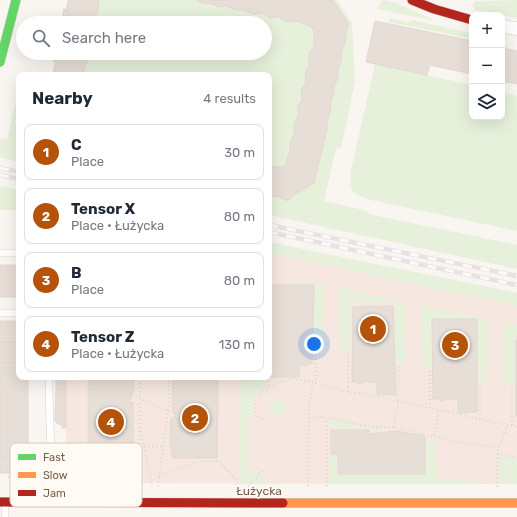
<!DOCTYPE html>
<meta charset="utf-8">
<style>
body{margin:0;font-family:Rubik,sans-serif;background:#f6f6f7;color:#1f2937}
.controls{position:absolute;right:12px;top:12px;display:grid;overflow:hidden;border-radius:8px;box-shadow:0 4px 16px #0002}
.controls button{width:36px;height:36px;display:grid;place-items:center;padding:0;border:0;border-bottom:1px solid #e0e1e3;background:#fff;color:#1f2937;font:20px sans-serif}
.you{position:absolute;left:314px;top:344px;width:14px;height:14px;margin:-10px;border:3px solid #fff;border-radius:50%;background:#1a73e8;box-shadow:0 0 0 6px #1a73e833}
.badge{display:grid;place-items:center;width:26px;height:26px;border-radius:50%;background:#b45309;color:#fff;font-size:13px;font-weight:700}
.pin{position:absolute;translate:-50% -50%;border:2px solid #fff;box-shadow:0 1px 4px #0006}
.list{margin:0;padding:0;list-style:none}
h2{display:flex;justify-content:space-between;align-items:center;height:52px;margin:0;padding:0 16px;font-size:17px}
h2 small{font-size:13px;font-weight:400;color:#747a83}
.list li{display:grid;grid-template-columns:26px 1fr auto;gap:12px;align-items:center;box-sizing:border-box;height:56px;margin:0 8px 8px;padding:0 8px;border:1px solid #e0e1e3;border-radius:8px}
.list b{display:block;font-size:15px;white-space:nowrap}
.list p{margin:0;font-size:13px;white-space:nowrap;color:#747a83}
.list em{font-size:13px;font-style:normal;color:#747a83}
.icon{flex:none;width:22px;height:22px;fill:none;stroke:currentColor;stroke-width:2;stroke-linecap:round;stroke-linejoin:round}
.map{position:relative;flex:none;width:517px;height:517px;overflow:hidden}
.search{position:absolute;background:#fff;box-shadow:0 4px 16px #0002;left:16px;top:16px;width:256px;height:44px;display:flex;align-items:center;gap:10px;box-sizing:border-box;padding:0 14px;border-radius:22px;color:#747a83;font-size:15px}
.panel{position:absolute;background:#fff;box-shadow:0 4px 16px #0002;left:16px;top:72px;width:256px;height:308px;border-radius:8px}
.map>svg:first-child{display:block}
.commercial{fill:#f6e8e1}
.green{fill:#e7f0db}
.building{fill:#e6ded7;stroke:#e2d8d2}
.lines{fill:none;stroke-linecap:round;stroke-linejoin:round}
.lane-casing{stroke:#d7d1cb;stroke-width:8}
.street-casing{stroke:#d7d1cb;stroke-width:14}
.fast-casing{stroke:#d9d2cb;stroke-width:10}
.slow-casing{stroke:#d9d2cb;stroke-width:10}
.jam-casing{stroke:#d9d2cb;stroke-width:10}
.path{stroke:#dcd5d0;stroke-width:2;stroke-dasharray:1 3;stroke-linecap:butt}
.lane{stroke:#fefefd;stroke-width:7}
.street{stroke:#fefefd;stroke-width:13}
.fast{stroke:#63d668;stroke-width:9}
.slow{stroke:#ff974d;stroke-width:9}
.jam{stroke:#b3261e;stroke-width:9}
.rail-casing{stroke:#e6e3e7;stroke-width:4.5}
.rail{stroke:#fffaf3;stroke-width:3;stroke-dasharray:9;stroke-linecap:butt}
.labels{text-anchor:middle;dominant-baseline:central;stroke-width:3;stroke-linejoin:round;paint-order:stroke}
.street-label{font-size:12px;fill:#7a5c4d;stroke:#fffaf3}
.key{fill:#fffaf3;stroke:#d7cbc1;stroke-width:1}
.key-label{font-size:11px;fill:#7a5c4d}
</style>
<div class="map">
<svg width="517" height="517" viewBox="0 0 517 517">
<rect width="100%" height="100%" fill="#f9f5f0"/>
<polygon class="commercial" points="269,248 517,301 517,484 66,483 66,473 60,472 60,460 66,460 66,377 269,377"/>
<g class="green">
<polygon points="71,0 337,0 352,23 355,81 341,149 336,148 324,201 368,211 368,214 517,245 517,269 269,215 269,75 55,75 60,53 265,53 265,23 66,23"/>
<path d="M382 0C395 0 423 16 437 21L377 9Z"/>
<polygon points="517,0 517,18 476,10 473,6 475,1"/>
<polygon points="389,18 408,23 411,20 472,33 472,39 389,22"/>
<path d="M375 64 472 85V117H502V92L517 96V231L371 200C351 193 349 192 351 171Z"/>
<polygon points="16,100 19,101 19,162 0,157 0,139 7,139"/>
<polygon points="0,186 19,190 19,210 0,210"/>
<polygon points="269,242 517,293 517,306 269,253"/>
<polygon points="301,280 324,284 324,345 312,343 314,285 301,285"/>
<polygon points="340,288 406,302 405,365 395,362 395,302 350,302 350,353 340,351"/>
<polygon points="422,305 488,319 487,382 477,380 477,319 433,320 433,370 422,368"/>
<polygon points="504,322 517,325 517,336 514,337 515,387 504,385"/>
<polygon points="240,377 264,377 264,387 255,398 253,416 249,417 248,419 248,472 260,473 260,484 239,484"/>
<circle cx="277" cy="407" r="8"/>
<polygon points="329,420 385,430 329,429"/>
<polygon points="426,440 435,442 436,478 476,479 476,484 329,484 329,455 337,455 336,474 426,474"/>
<polygon points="499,456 517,460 517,484 499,484"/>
</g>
<g class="building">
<polygon points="68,0 99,0 98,11 94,23 64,23"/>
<polygon points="197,0 333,0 349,24 346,32 345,44 342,50 341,61 338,68 338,78 334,86 334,95 331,101 330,112 327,122 327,129 314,183 294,195 288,201 279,197 269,196 269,167 282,167 286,164 287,158 290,152 290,141 294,136 294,124 299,113 297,106 302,101 301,90 306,82 305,72 309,67 309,54 314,46 314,30 310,26 296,21 287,22 278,17 270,18 263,13 253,14 244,10 236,10 226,6 218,7 214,4 202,3"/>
<polygon points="64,9 69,11 66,23 61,23"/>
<polygon points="375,21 472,41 472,74 430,65 427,75 366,62"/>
<polygon points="502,48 517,51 517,84 502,81"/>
<polygon points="55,53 60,53 58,62 53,61"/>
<polygon points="57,53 87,53 87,62 84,67 83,75 53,75"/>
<polygon points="19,263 19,297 0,297 0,265 16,265"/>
<polygon points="271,285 314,285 312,364 307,364 306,366 299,364 299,377 269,377"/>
<polygon points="393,306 396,395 377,395 377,382 362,382 362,384 358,384 358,382 352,382 353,307"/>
<polygon points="432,319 477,319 477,412 458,413 458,399 444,399 444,401 440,401 440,399 433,399"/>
<rect x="0" y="321" width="19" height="21"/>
<rect x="516" y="340" width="1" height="76"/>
<rect x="0" y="342" width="19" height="21"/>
<rect x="0" y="363" width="19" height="10"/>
<polygon points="0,373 19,373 19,377 28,377 28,457 0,457"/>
<rect x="56" y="377" width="10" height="13"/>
<polygon points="89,377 133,377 134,390 129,402 133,402 133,447 119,450 89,441"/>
<polygon points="173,377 218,377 217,458 173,458 170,442 171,418 175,417 172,405"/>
<polygon points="56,390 66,390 66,428 62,428 63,425 58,424 55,421"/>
<polygon points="331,430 369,430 369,434 396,431 425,436 425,474 338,474 338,454 331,454"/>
<polygon points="0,457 39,457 38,473 0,473"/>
</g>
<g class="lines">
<g class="lane-casing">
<g id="lane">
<polyline points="0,253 19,253"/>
<polyline points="0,313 19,313"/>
<path d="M49 377C49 418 52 459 52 501"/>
<polyline points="5,517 5,502"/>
</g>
</g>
<g class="street-casing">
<polyline id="street" points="502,26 517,29"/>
</g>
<g class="fast-casing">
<polyline id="fast" points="0,62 16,0"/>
</g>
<g class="slow-casing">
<polyline id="slow" points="283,503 517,503"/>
</g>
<g class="jam-casing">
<g id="jam">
<polyline points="412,0 434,9 472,20"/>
<polyline points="0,502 283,503"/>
</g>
</g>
<g class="path">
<polyline points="348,354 348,392"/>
<polyline points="88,377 88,447"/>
<polyline points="266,377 269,385"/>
<polyline points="316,384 315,347 324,347"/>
<polyline points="512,388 512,426"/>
<polyline points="132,395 168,411 174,412"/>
<polyline points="430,408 430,371"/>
<polyline points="309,418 322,417 373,427 394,427 462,443 499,447 507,426"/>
<path d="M264 419 256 416C251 397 263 388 279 383 284 381 290 379 294 379 313 381 333 388 352 393H361L517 427"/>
<polyline points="480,419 480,383"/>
<polyline points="140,427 152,486"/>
<polyline points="394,427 398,402 399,365"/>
<polyline points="434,436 439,410"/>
<polyline points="144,446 162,447"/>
<polyline points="497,454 517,458"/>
<polyline points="84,456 88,447 128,458 139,457"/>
<polyline points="8,477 43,476"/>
<polyline points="159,477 198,461 219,461 236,480 237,487"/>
<polyline points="118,485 139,457 140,377"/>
<polyline points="29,486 34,476"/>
<polyline points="158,486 169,403 169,377"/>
<polyline points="248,486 264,469"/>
<polyline points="308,486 309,405 313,383"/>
<polyline points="327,486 327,418"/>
<polyline points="497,487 498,447"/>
</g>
<use href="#lane" class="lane"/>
<use href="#street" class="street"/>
<use href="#fast" class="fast"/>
<use href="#slow" class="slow"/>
<use href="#jam" class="jam"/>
<g class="rail-casing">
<g id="rail">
<polyline points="0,168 19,172"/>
<polyline points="0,175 19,179"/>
<polyline points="269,225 517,276"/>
<polyline points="269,232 517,285"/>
</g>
</g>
<use href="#rail" class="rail"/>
</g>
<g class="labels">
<g class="street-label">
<text x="259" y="491">Łużycka</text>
</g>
</g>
<rect x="10" y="443" width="132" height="64" rx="6" class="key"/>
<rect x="18" y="454" width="18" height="6" fill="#63d668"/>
<rect x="18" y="472" width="18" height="6" fill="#ff974d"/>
<rect x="18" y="490" width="18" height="6" fill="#b3261e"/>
<g class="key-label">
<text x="43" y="461">Fast</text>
<text x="43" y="479">Slow</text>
<text x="43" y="497">Jam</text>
</g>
</svg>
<div class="controls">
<button>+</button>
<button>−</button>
<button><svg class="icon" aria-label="layers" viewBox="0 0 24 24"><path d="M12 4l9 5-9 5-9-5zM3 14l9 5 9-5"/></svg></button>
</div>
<div class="you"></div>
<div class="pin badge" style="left:373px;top:329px">1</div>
<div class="pin badge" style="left:195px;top:418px">2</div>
<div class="pin badge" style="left:455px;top:345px">3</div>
<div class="pin badge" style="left:111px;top:422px">4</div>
<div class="search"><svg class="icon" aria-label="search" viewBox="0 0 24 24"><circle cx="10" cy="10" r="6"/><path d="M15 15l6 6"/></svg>Search here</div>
<section class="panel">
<h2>Nearby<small>4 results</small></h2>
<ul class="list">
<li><span class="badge">1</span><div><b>C</b><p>Place</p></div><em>30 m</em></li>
<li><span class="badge">2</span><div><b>Tensor X</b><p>Place · Łużycka</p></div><em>80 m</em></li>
<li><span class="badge">3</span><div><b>B</b><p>Place</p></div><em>80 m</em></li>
<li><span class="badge">4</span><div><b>Tensor Z</b><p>Place · Łużycka</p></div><em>130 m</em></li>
</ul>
</section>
</div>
